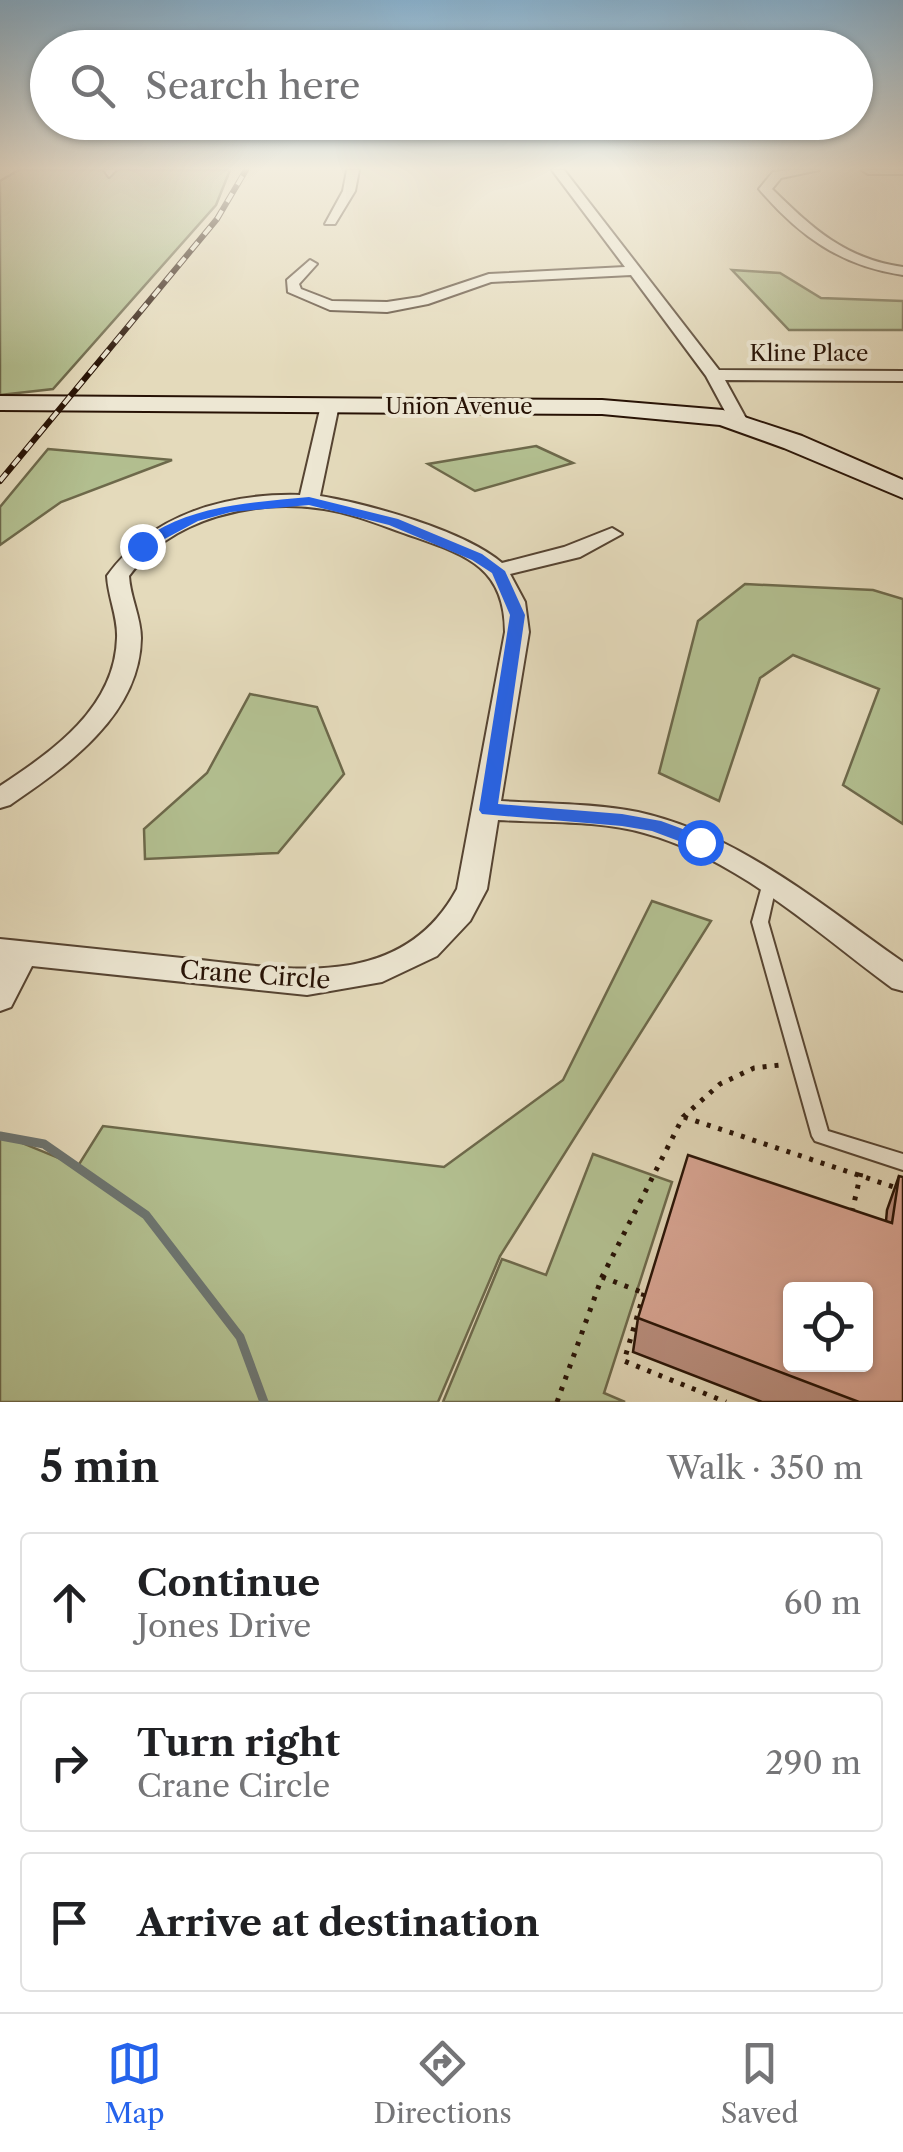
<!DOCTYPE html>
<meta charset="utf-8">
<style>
body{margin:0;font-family:"Libre Caslon Text",serif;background:#f6f6f6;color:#202124}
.controls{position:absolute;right:30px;bottom:30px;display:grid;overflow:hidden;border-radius:10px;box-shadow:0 2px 8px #0004}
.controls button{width:90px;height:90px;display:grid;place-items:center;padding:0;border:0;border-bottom:2px solid #e0e0e0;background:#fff;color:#202124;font:50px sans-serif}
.stop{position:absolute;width:30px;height:30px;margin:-22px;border:8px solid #2563eb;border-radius:50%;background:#fff}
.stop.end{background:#2563eb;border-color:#fff;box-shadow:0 2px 10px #0008}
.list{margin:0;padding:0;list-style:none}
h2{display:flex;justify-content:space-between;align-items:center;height:130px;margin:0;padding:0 40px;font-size:42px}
h2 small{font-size:32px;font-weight:400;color:#757577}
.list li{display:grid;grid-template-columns:65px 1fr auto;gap:30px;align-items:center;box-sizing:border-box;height:140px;margin:0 20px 20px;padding:0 20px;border:2px solid #e0e0e0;border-radius:10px}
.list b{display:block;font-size:38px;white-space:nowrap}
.list p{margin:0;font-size:32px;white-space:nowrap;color:#757577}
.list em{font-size:32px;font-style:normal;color:#757577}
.icon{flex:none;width:55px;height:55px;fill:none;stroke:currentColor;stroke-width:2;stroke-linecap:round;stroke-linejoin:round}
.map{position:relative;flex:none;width:903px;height:1402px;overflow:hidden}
.search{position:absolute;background:#fff;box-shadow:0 2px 8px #0004;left:30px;right:30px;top:30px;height:110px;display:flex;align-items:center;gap:25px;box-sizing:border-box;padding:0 35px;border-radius:55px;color:#757577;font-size:38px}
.sheet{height:610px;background:#fff}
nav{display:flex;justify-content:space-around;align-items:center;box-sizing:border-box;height:140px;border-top:2px solid #e0e0e0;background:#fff;font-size:28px;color:#757577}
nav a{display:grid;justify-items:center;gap:5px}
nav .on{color:#2563eb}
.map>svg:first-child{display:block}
.green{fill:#b3c091;stroke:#6d694b;stroke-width:2.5}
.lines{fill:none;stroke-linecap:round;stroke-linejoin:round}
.stream{stroke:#6d7672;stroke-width:9}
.lane-casing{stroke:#564432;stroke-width:4}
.street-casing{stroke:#564432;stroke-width:4}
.secondary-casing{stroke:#271205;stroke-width:4}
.path{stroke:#271205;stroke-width:5;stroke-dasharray:4 8;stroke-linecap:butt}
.lane{fill:#ede7d3;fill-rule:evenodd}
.street{fill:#ede7d3;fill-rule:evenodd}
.secondary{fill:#ede7d3;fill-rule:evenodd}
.rail-casing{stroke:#271205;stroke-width:6}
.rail{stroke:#ede7d3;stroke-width:4;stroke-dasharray:10;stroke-linecap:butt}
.wall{fill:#bb8f80;stroke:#271205;stroke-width:2.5}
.building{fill:#daa695;stroke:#271205;stroke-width:2.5;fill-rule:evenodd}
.route{fill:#2563eb}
.labels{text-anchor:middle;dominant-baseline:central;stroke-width:8;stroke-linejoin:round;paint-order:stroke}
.far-street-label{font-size:22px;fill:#271205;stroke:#ede7d3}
.street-label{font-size:25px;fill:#271205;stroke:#ede7d3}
</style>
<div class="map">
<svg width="903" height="1402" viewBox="0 0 903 1402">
<rect width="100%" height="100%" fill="#e4dabb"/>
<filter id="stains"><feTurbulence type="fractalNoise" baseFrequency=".002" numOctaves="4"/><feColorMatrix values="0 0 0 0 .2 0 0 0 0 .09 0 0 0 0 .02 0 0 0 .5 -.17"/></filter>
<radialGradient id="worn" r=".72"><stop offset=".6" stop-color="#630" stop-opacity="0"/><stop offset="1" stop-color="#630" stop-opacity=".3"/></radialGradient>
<g class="green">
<polygon points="19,170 230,170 216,205 53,389 0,395 0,181"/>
<polygon points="732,270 780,273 821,298 903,301 903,330 789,330"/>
<polygon points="536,446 573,463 475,491 428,464"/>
<polygon points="48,449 172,460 61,502 0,545 0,507"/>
<polygon points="745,584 873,590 903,599 903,824 843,785 879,689 793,655 760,678 719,801 659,773 698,621"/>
<polygon points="250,694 317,707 344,774 278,853 145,859 144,829 207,773"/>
<polygon points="652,901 711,921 500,1256 438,1402 0,1402 0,1134 78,1166 103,1126 444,1167 563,1080"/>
<polygon points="593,1154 672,1182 604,1393 625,1402 443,1402 502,1259 546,1275"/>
</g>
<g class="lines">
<polyline class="stream" points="0,1136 44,1144 146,1215 240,1337 264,1402"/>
<g class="lane-casing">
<polygon id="lane" points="769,881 774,882 776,886 768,922 828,1131 903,1154 903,1170 815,1141 812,1136 752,922 762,886 764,882"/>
</g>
<g class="street-casing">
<g id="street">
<polygon points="104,170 116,170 109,177"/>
<polygon points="347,170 359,170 355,191 335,224 325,224 343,191"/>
<polygon points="552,170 564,170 719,370 903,371 903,381 725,380 748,422 739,427 733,426 706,376 631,275 491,282 428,304 387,312 330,310 288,292 287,280 310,260 317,264 299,284 301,289 332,301 387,302 420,297 489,274 625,267"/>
<path d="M790 170H819L781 178 772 189C812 228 845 259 903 267V275C841 266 799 236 759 189L773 172Z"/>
<polygon points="862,170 903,170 903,174 868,174"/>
<path d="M330 400 339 405 320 496C369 504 465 531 502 563L564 547 612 528 622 534 580 557 510 574 525 602 529 632 501 801C547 804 593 803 638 812 739 834 821 905 903 962V991L892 988C816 932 737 858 644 833 597 820 546 823 498 820L487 889 470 921 437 956 382 982 307 995 32 966 11 1007 0 1011V939C61 945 122 952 182 958 281 968 400 995 457 889L505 632C505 567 466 555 412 536 383 526 355 514 324 509 255 498 171 518 129 576 130 597 141 617 141 638 140 715 67 766 10 805L0 808V786C53 751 115 708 117 638 118 617 108 597 107 576 151 514 227 493 300 495L321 405Z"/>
</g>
</g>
<g class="secondary-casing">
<polygon id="secondary" points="0,396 602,400 723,410 802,436 903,480 903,498 784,448 720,425 602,414 0,410"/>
</g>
<g class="path">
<polyline points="684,1117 903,1190"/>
<polyline points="852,1212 862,1168"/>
<polyline points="602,1277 644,1293"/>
<polyline points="644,1293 624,1361 726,1402"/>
<polyline points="557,1402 602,1277 683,1117 720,1084 754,1068 780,1065"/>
</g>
<use href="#lane" class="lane"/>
<use href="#street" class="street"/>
<use href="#secondary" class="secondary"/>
<g class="rail-casing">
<polyline id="rail" points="0,481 217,219 246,170"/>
</g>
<use href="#rail" class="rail"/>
</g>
<polygon class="wall" points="899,1176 903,1402 762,1402 633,1352 638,1318 886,1221 887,1210"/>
<path class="building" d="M688 1155 892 1223 899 1176 903 1177V1402H859L638 1318ZM790 1290H866V1364H790Z"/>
<linearGradient id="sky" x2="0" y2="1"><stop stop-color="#89b6d6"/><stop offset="0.46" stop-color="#f3eee0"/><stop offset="1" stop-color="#f3eee0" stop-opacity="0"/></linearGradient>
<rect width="903" height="366" fill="url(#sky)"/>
<path class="route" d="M309 497 398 519 482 554 505 571 525 615 498 804 622 814 661 821 707 838V847L700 849 652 831 622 826 482 814 479 810 510 615 492 573 472 560 389 525 309 505 231 512 198 521 146 549 135 546C183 505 249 503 309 497Z"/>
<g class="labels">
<g class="far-street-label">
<text x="809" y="353">Kline Place</text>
<text x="459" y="406">Union Avenue</text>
</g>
<g class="street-label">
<text transform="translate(255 975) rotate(4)">Crane Circle</text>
</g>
</g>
<rect width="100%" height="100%" filter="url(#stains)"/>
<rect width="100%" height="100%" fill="url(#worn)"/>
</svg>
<div class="controls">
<button><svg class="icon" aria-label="locate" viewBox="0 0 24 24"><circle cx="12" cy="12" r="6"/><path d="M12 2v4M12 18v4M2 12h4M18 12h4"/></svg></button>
</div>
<div class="stop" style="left:700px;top:842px"></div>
<div class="stop end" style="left:142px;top:546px"></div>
<div class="search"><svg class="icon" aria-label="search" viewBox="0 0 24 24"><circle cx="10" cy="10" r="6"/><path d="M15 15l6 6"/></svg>Search here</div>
</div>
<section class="sheet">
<h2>5 min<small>Walk · 350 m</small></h2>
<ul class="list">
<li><svg class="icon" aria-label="ahead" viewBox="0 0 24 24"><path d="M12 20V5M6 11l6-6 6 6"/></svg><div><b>Continue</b><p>Jones Drive</p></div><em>60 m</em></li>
<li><svg class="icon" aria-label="right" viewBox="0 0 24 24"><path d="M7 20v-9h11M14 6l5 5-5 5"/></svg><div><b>Turn right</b><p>Crane Circle</p></div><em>290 m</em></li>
<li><svg class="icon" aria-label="arrive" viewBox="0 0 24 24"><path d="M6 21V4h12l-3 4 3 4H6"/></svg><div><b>Arrive at destination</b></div></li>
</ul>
</section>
<nav>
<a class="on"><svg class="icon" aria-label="map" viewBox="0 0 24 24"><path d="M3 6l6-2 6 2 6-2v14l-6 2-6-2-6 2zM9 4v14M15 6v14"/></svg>Map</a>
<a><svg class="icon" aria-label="directions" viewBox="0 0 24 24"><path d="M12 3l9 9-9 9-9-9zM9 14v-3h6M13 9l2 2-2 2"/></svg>Directions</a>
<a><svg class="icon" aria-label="saved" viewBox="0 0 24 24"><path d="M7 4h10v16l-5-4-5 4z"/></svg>Saved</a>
</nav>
